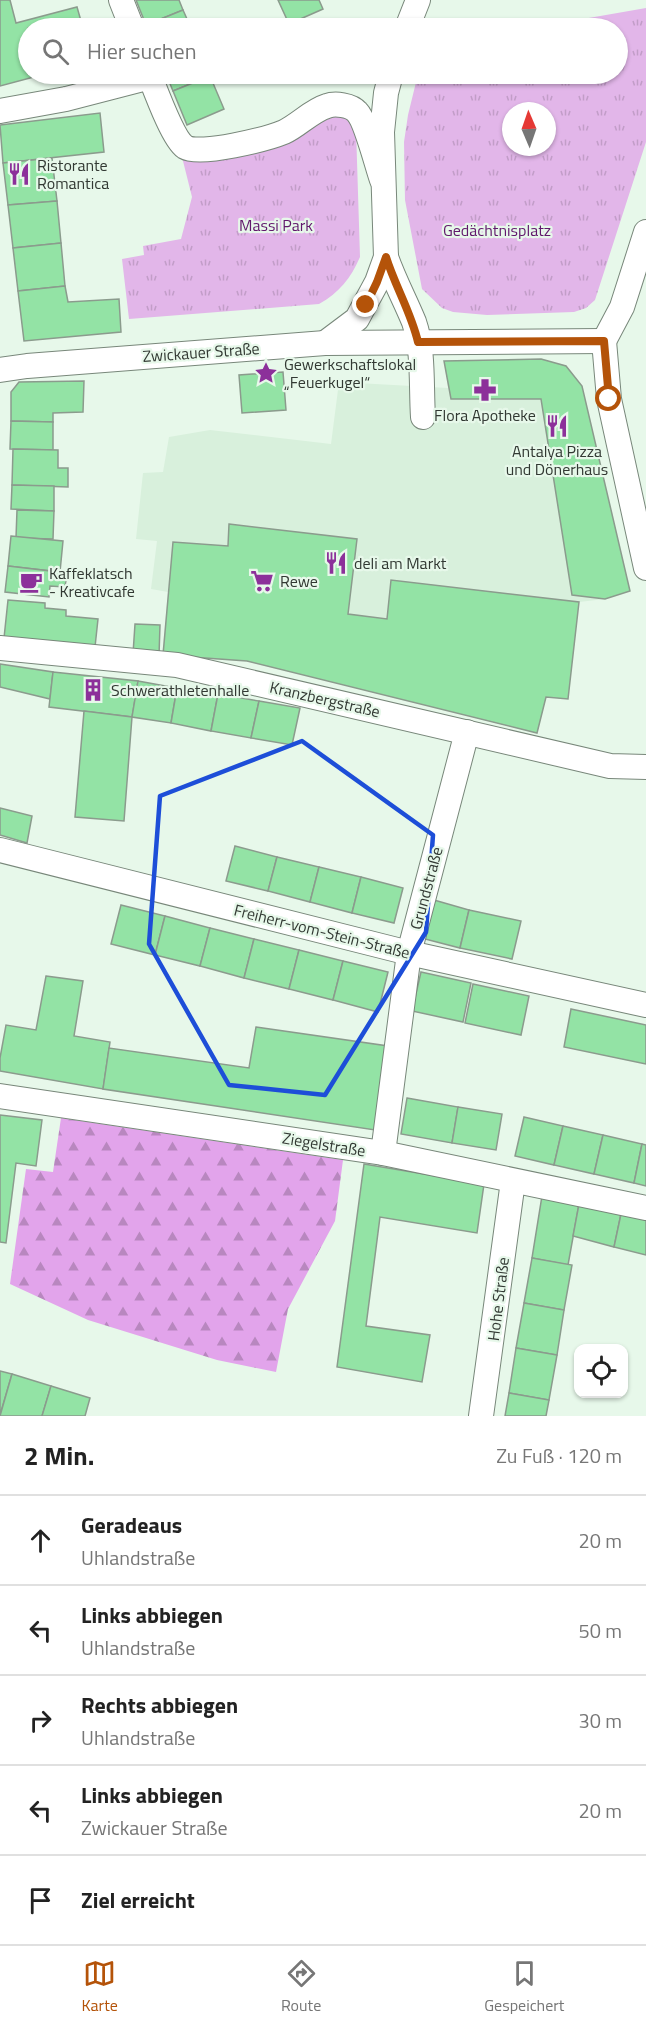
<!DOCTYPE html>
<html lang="de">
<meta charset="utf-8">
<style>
body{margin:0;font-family:"Titillium Web",sans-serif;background:#f2f2f2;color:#222}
.controls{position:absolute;right:18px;bottom:18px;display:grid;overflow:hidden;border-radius:12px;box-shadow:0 2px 4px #0004}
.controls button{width:54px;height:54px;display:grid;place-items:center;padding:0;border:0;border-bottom:2px solid #e0e0e0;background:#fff;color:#222;font:30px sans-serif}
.compass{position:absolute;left:502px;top:102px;width:54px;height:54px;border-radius:50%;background:#fff;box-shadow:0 2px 4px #0004;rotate:358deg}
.stop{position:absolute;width:18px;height:18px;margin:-14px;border:4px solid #b45309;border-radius:50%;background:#fff}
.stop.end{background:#b45309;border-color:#fff;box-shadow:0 2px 6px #0008}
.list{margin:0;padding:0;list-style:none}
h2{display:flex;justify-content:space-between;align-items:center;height:78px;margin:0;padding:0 24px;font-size:26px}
h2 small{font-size:20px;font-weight:400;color:#767676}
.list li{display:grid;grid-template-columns:39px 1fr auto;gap:18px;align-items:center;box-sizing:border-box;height:90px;padding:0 24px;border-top:2px solid #e0e0e0}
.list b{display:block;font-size:22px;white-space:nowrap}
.list p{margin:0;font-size:20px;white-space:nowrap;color:#767676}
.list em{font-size:20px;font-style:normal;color:#767676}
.icon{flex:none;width:33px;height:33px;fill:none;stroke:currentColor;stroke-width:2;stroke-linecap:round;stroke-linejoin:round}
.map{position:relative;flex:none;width:646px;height:1416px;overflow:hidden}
.search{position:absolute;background:#fff;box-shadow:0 2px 4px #0004;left:18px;right:18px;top:18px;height:66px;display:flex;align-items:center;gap:15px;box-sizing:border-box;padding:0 21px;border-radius:33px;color:#767676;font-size:22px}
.sheet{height:528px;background:#fff}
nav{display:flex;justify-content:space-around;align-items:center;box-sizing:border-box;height:84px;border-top:2px solid #e0e0e0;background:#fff;font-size:16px;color:#767676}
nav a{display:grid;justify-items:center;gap:3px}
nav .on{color:#b45309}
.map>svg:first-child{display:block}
.built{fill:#d8f0dc}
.forest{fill:url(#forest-firs)}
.park{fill:url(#park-tufts);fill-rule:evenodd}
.building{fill:#93e3a5;stroke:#8b9b8d;stroke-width:1.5}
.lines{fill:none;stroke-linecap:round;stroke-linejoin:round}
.minor-casing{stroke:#78877a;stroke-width:26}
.minor{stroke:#fff;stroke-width:24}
.route{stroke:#b45309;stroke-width:8}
.marked{fill:none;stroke:#1d4ed8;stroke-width:4.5;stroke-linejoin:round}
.labels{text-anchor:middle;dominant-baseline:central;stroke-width:4.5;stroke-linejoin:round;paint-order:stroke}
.poi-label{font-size:16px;fill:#323933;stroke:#e7f8ea;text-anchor:start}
.park-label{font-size:16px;fill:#61186c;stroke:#e7f8ea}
.street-label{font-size:16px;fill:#323933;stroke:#e7f8ea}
</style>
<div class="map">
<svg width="646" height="1416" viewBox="0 0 646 1416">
<defs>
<pattern id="forest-firs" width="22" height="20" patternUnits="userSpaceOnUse" patternTransform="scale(1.5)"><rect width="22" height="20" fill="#e2a4eb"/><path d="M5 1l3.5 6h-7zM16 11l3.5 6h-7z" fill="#b887bf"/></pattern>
<pattern id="park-tufts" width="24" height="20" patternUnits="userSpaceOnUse" patternTransform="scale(1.5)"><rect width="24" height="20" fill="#e2b6e9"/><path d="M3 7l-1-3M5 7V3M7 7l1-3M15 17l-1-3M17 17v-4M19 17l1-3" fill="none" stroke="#c29dc8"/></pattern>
</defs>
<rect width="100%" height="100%" fill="#e7f8ea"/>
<polygon class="built" points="541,359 566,366 582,386 630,591 605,599 579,602 568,699 546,697 537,733 247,661 162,656 168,592 151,589 157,541 136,539 143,473 163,472 169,437 210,430 331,444 339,382 448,388 444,361"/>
<polygon class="forest" points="61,1118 343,1160 335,1221 288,1309 276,1372 217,1360 88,1320 10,1284 26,1169 53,1172"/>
<g class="park">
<path d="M646 8V142L595 300 586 308 574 312 487 315 453 312 442 308 422 289 405 200 404 142 408 115 418 74H618V28H460L475 25 583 19ZM511 111H547V147H511Z"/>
<path d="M343 113 356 129 360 257C351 278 339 293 319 304L129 319 122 259 144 255 143 246 181 239 192 197 182 157 271 143Z"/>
</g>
<g class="building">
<polygon points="0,0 10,0 16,23 77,7 83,28 28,28 28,74 45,74 0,86"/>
<polygon points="136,0 179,0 183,10 146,25"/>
<polygon points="278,0 319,0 323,9 289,24"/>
<polygon points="183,10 191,28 147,28 146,25"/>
<polygon points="166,74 209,74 210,76 173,91"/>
<polygon points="210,76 224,109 187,125 173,91"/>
<polygon points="100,113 104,152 3,163 0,125"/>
<polygon points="52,158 57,201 8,205 3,163"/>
<polygon points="57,201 61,243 13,248 8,205"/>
<polygon points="61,243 65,286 18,291 13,248"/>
<polygon points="65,286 68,302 119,299 121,332 24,341 18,291"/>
<polygon points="541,359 566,366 582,386 630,591 605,599 572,595 541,399 451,399 444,361"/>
<polygon points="283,372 286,410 242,413 239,375"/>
<polygon points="84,381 83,412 53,413 53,422 11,421 11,392 19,382"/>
<polygon points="11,421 53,422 53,450 10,449"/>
<polygon points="13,449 58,450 58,468 68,468 68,487 12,485"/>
<polygon points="12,485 54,486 54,511 11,509"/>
<polygon points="17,510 54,511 53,539 16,538"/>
<polygon points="229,524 357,539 348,614 387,619 391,580 579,602 568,699 546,697 537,733 247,661 163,655 173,542 228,546"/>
<polygon points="11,536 63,541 60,572 8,566"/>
<polygon points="8,566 67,573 65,587 50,586 49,597 5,592"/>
<polygon points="8,600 45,603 45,608 66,610 66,616 98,619 95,647 4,638"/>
<polygon points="135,624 160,625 159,656 133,654"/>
<polygon points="0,664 53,672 50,699 0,687"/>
<polygon points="53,672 138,681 132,717 49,707"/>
<polygon points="138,681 177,688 171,723 132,717"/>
<polygon points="177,688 218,694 211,731 171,723"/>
<polygon points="218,694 259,701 251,738 211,731"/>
<polygon points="259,701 300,708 292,745 251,738"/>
<polygon points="84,711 132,717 124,821 75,817"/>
<polygon points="0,808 32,816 27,843 0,835"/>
<polygon points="235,846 277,857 268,891 226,881"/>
<polygon points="277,857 319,867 310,902 268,891"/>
<polygon points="319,867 361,877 352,913 310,902"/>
<polygon points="361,877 403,888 394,923 352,913"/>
<polygon points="434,900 469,910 460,948 425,939"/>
<polygon points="121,905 165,916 155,955 111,944"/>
<polygon points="469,910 521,921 512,959 460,948"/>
<polygon points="165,916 210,928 200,966 155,955"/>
<polygon points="210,928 254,939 244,978 200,966"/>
<polygon points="254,939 299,950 289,989 244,978"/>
<polygon points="299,950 343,961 333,1000 289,989"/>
<polygon points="343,961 388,972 378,1012 333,1000"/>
<polygon points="421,972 471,983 463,1022 412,1011"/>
<polygon points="46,976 83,981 74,1036 110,1042 103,1089 0,1071 0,1058 6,1025 36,1030"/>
<polygon points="473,984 529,996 521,1035 465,1023"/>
<polygon points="571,1009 646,1025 646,1064 564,1047"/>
<polygon points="256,1027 388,1046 375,1130 103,1089 109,1048 249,1068"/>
<polygon points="407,1098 458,1107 452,1143 401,1134"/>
<polygon points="458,1107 502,1114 496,1150 452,1143"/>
<polygon points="0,1115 42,1120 36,1166 16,1163 6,1243 0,1242"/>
<polygon points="524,1117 563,1126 554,1165 515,1156"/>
<polygon points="563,1126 603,1135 594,1174 554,1165"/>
<polygon points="603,1135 642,1144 634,1183 594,1174"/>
<polygon points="642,1144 646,1145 646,1186 634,1183"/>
<polygon points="364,1164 484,1184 477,1233 380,1217 366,1326 430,1335 422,1382 337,1367"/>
<polygon points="542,1196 579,1204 568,1265 532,1258"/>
<polygon points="579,1204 621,1214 614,1247 573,1236"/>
<polygon points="621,1214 646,1220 646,1255 614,1247"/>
<polygon points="532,1258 572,1265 564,1310 524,1303"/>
<polygon points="524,1303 564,1310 557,1355 516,1348"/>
<polygon points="516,1348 557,1355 549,1400 509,1393"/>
<polygon points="0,1371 12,1374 0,1415"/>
<polygon points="12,1374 51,1386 42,1416 0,1416"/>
<polygon points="51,1386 90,1398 85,1416 42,1416"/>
<polygon points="509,1393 549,1400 546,1416 505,1416"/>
</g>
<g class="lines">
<g class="minor-casing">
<g id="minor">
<polyline points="121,0 132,28"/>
<polyline points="407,28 418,0"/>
<path d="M149 74C155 89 173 139 185 147 200 156 267 139 284 132 299 125 311 111 327 106 335 103 351 105 357 112 366 121 377 166 382 180"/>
<polyline points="0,111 66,99 151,77"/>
<path d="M386 257C394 280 405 300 414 322 424 351 421 386 423 417"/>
<polyline points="604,341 609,399 646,568"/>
<polyline points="604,341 622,307 646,232"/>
<polyline points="325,343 357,319 377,282 386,257 382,132 386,93 391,74"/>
<polyline points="0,370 27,366 325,343 604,341"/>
<polyline points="0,648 177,665 610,766 646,767"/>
<polyline points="0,850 409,953 646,1005"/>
<polyline points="0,1096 383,1153 646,1208"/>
<polyline points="383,1153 409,953 467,732"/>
<polyline points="481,1416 513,1181"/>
</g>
</g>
<use href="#minor" class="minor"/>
</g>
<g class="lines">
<path class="route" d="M366 305 377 282 386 257C395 286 411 312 418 342L604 341 609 399"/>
</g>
<path class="marked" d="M302 741 433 835 426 932 325 1095 229 1085 149 944 160 796Z"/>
<defs>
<g id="restaurant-bare" transform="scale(1.8)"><path d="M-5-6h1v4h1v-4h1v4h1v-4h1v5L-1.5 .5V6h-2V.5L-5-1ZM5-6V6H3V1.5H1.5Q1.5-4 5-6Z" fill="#8c309a" stroke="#e7f8ea" stroke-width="2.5" paint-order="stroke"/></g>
<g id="sight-bare" transform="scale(1.8)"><path d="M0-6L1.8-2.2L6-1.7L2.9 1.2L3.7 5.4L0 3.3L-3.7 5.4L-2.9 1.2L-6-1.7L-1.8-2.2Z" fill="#8c309a" stroke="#e7f8ea" stroke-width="2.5" paint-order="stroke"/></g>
<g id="pharmacy-bare" transform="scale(1.8)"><path d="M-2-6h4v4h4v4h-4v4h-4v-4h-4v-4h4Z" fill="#8c309a" stroke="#e7f8ea" stroke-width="2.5" paint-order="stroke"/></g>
<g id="supermarket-bare" transform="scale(1.8)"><path d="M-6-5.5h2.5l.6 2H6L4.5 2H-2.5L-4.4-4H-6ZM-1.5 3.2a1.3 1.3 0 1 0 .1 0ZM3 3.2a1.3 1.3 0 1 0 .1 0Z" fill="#8c309a" stroke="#e7f8ea" stroke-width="2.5" paint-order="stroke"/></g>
<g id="cafe-bare" transform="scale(1.8)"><path d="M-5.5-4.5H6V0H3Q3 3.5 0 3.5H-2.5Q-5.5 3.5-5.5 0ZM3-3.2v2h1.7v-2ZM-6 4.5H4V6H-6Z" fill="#8c309a" stroke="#e7f8ea" stroke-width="2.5" paint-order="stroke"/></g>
<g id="building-bare" transform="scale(1.8)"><path d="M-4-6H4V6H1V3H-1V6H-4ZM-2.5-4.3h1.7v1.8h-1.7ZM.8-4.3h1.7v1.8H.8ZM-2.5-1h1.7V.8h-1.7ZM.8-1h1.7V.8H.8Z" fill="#8c309a" stroke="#e7f8ea" stroke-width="2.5" paint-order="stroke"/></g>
</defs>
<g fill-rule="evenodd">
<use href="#restaurant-bare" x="19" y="174"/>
<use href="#sight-bare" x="266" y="373"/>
<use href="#pharmacy-bare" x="485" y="390"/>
<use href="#restaurant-bare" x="557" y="426"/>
<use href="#restaurant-bare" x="336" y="563"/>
<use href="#supermarket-bare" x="262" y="581"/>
<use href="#cafe-bare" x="31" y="582"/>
<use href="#building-bare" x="93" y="690"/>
</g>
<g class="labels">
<g class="poi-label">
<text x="37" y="165">Ristorante<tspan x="37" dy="18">Romantica</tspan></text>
<text x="284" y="364">Gewerkschaftslokal<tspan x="284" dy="18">„Feuerkugel“</tspan></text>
<text x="485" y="415" text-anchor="middle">Flora Apotheke</text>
<text x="557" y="451" text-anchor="middle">Antalya Pizza<tspan x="557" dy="18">und Dönerhaus</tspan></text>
<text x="354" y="563">deli am Markt</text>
<text x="49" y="573">Kaffeklatsch<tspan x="49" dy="18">- Kreativcafe</tspan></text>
<text x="280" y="581">Rewe</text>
<text x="111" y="690">Schwerathletenhalle</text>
</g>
<g class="park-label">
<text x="276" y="225">Massi Park</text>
<text x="497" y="230">Gedächtnisplatz</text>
</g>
<g class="street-label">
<text transform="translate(201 352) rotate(-4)">Zwickauer Straße</text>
<text transform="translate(325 699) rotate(13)">Kranzbergstraße</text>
<text transform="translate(426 888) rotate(-75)">Grundstraße</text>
<text transform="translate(322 931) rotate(14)">Freiherr-vom-Stein-Straße</text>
<text transform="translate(324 1144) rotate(9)">Ziegelstraße</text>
<text transform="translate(498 1299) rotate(-83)">Hohe Straße</text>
</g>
</g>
</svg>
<div class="controls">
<button><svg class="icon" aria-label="locate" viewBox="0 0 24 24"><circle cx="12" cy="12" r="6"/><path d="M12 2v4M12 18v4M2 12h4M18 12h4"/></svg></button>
</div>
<svg class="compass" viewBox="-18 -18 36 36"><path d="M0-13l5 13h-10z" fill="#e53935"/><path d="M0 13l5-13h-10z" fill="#767676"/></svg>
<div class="stop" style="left:609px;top:399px"></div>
<div class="stop end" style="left:366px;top:305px"></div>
<div class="search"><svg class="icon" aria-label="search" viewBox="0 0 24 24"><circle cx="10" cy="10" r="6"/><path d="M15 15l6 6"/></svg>Hier suchen</div>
</div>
<section class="sheet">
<h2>2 Min.<small>Zu Fuß · 120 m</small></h2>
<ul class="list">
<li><svg class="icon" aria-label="ahead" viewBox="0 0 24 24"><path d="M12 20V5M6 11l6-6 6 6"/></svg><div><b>Geradeaus</b><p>Uhlandstraße</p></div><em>20 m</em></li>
<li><svg class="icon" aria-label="left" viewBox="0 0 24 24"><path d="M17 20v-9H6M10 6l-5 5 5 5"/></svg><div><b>Links abbiegen</b><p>Uhlandstraße</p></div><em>50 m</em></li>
<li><svg class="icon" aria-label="right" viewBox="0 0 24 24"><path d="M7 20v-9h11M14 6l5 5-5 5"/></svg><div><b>Rechts abbiegen</b><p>Uhlandstraße</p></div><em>30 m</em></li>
<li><svg class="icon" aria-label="left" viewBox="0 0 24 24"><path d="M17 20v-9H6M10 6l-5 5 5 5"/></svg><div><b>Links abbiegen</b><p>Zwickauer Straße</p></div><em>20 m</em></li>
<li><svg class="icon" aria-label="arrive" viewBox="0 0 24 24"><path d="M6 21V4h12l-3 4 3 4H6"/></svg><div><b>Ziel erreicht</b></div></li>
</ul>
</section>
<nav>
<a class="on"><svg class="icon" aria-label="map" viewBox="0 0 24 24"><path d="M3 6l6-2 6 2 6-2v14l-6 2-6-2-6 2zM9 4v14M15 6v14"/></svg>Karte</a>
<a><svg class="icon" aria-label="directions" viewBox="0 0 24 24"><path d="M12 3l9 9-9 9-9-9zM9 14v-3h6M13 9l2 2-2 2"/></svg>Route</a>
<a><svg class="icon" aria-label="saved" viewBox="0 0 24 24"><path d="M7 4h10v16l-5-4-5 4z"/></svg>Gespeichert</a>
</nav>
